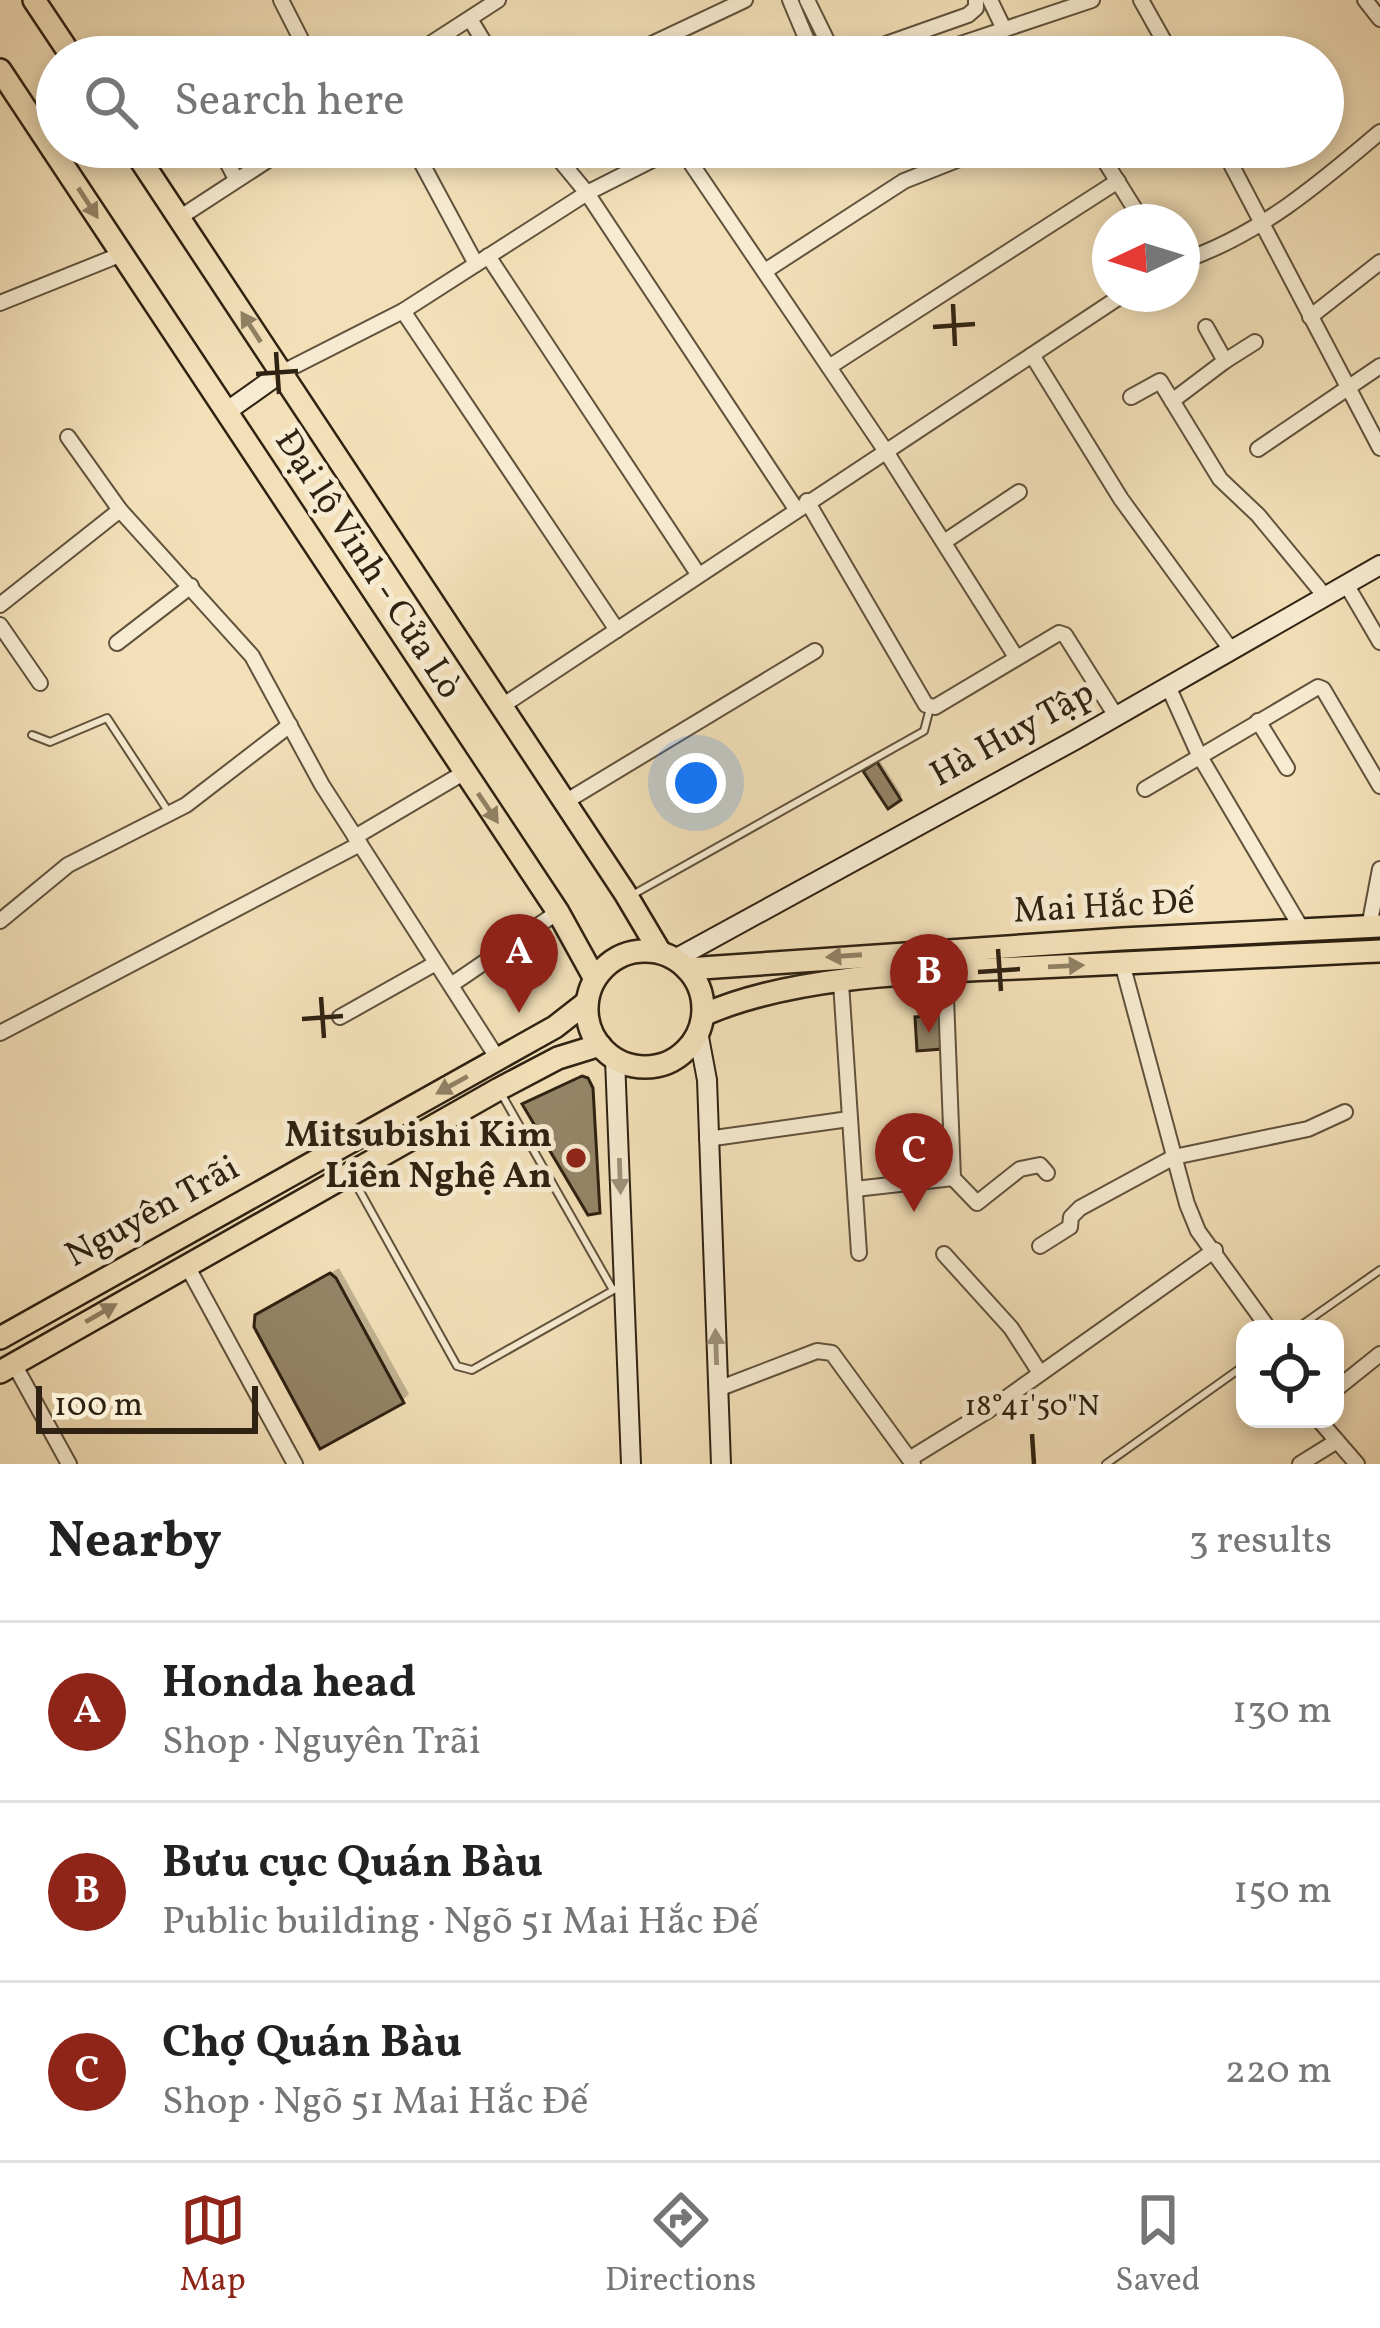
<!DOCTYPE html>
<meta charset="utf-8">
<style>
body{margin:0;font-family:Vollkorn,serif;background:#f2f2f2;color:#222}
.controls{position:absolute;right:36px;bottom:36px;display:grid;overflow:hidden;border-radius:24px;box-shadow:0 6px 18px #0003}
.controls button{width:108px;height:108px;display:grid;place-items:center;padding:0;border:0;border-bottom:3px solid #e0e0e0;background:#fff;color:#222;font:60px sans-serif}
.compass{position:absolute;left:1092px;top:204px;width:108px;height:108px;border-radius:50%;background:#fff;box-shadow:0 6px 18px #0003;rotate:266deg}
.scale{position:absolute;left:36px;bottom:30px;width:222px;box-sizing:border-box;padding-left:12px;border:6px solid #2f2212;border-top:0;font-size:33px;line-height:42px;white-space:nowrap;color:#2f2212;-webkit-text-stroke:9px #f7ebd1;paint-order:stroke}
.you{position:absolute;left:696px;top:783px;width:42px;height:42px;margin:-30px;border:9px solid #fff;border-radius:50%;background:#1a73e8;box-shadow:0 0 0 18px #1a73e833}
.badge{display:grid;place-items:center;width:78px;height:78px;border-radius:50%;background:#8f2418;color:#fff;font-size:39px;font-weight:700}
.pin{position:absolute;translate:-50% -99px;filter:drop-shadow(0 3px 6px #0008)}
.pin::after{content:'';position:absolute;top:63px;width:42px;height:36px;background:inherit;clip-path:polygon(0 0,100% 0,50% 100%)}
.list{margin:0;padding:0;list-style:none}
h2{display:flex;justify-content:space-between;align-items:center;height:156px;margin:0;padding:0 48px;font-size:51px}
h2 small{font-size:39px;font-weight:400;color:#767676}
.list li{display:grid;grid-template-columns:78px 1fr auto;gap:36px;align-items:center;box-sizing:border-box;height:180px;padding:0 48px;border-top:3px solid #e0e0e0}
.list b{display:block;font-size:45px;white-space:nowrap}
.list p{margin:0;font-size:39px;white-space:nowrap;color:#767676}
.list em{font-size:39px;font-style:normal;color:#767676}
.icon{flex:none;width:66px;height:66px;fill:none;stroke:currentColor;stroke-width:2;stroke-linecap:round;stroke-linejoin:round}
.map{position:relative;flex:none;width:1380px;height:1464px;overflow:hidden}
.search{position:absolute;background:#fff;box-shadow:0 6px 18px #0003;left:36px;right:36px;top:36px;height:132px;display:flex;align-items:center;gap:30px;box-sizing:border-box;padding:0 42px;border-radius:66px;color:#767676;font-size:45px}
.sheet{height:696px;background:#fff}
nav{display:flex;justify-content:space-around;align-items:center;box-sizing:border-box;height:168px;border-top:3px solid #e0e0e0;background:#fff;font-size:33px;color:#767676}
nav a{display:grid;justify-items:center;gap:6px}
nav .on{color:#8f2418}
.map>svg:first-child{display:block}
.shadow{fill:#0003}
.building{fill:#958568;stroke:#2f2212;stroke-width:3}
.lines{fill:none;stroke-linecap:round;stroke-linejoin:round}
.lane-casing{stroke:#60523c;stroke-width:10}
.street-casing{stroke:#60523c;stroke-width:18}
.secondary-casing{stroke:#2f2212;stroke-width:22}
.primary-casing{stroke:#2f2212;stroke-width:26}
.lane{stroke:#f7ebd1;stroke-width:6}
.street{stroke:#f7ebd1;stroke-width:14}
.secondary{stroke:#f7ebd1;stroke-width:18}
.primary{stroke:#f3e0b8;stroke-width:21}
.oneway{fill:#918165}
.oneway2{fill:#9d917b}
.ticks{fill:none;stroke:#2f2212;stroke-width:4.5}
.poi-dot{fill:#8f2418;stroke:#f7ebd1;stroke-width:4.5}
.labels{text-anchor:middle;dominant-baseline:central;stroke-width:10;stroke-linejoin:round;paint-order:stroke}
.street-label{font-size:36px;fill:#2f2212;stroke:#f7ebd1}
.poi-label{font-size:36px;font-weight:bold;fill:#2f2212;stroke:#f7ebd1;text-anchor:end}
.ticks-label{font-size:30px;text-anchor:middle;fill:#2f2212;stroke:#f7ebd1;stroke-width:10;stroke-linejoin:round;paint-order:stroke}
</style>
<div class="map">
<svg width="1380" height="1464" viewBox="0 0 1380 1464">
<rect width="100%" height="100%" fill="#f3e0b8"/>
<filter id="stains"><feTurbulence type="fractalNoise" baseFrequency=".00167" numOctaves="4"/><feColorMatrix values="0 0 0 0 .2 0 0 0 0 .09 0 0 0 0 .02 0 0 0 .5 -.17"/></filter>
<radialGradient id="worn" r=".72"><stop offset=".6" stop-color="#630" stop-opacity="0"/><stop offset="1" stop-color="#630" stop-opacity=".3"/></radialGradient>
<g class="shadow">
<polygon points="880,761 902,795 899,798 867,771"/>
<polygon points="339,1268 409,1394 402,1401 258,1316"/>
</g>
<g class="building">
<polygon points="877,762 901,800 888,809 863,771"/>
<polygon points="940,1015 942,1049 917,1051 915,1017"/>
<polygon points="582,1076 588,1078 593,1088 600,1213 588,1215 522,1104"/>
<polygon points="330,1273 336,1278 404,1403 320,1449 254,1327 255,1315"/>
</g>
<g class="lines">
<g class="lane-casing">
<g id="lane">
<polyline points="32,735 50,742 107,718 168,811"/>
<polyline points="634,894 924,731 930,708"/>
<polyline points="502,1095 613,1290"/>
<polyline points="352,1177 457,1366 472,1370 619,1287"/>
<polyline points="1296,1329 1380,1270"/>
<polyline points="1106,1464 1245,1365"/>
</g>
</g>
<g class="street-casing">
<g id="street">
<polyline points="281,0 310,57"/>
<polyline points="790,0 814,57"/>
<polyline points="807,0 835,57"/>
<polyline points="990,0 1004,29"/>
<polyline points="1141,0 1173,57"/>
<polyline points="1365,0 1380,19"/>
<polyline points="470,19 493,57"/>
<polyline points="410,57 498,0"/>
<polyline points="624,57 745,0"/>
<polyline points="849,57 968,15 976,8 976,0"/>
<polyline points="922,57 1092,0"/>
<polyline points="219,147 236,179"/>
<polyline points="413,147 476,264"/>
<polyline points="549,147 587,193 796,509"/>
<polyline points="680,147 885,450 1016,657"/>
<polyline points="1096,147 1143,222"/>
<polyline points="1222,147 1380,448"/>
<polyline points="179,218 288,147"/>
<polyline points="488,256 698,574"/>
<path d="M1182 261C1258 236 1320 183 1380 132"/>
<polyline points="765,271 904,181 990,147"/>
<polyline points="0,303 122,254"/>
<polyline points="403,311 617,630"/>
<polyline points="1310,317 1380,262"/>
<polyline points="1032,355 1121,499 1232,651"/>
<polyline points="1225,361 1255,342"/>
<polyline points="829,367 1118,181"/>
<polyline points="281,373 403,311 587,193 678,147"/>
<polyline points="1131,397 1160,381 1220,479 1258,515 1324,595"/>
<polyline points="1172,401 1225,361 1206,327"/>
<polyline points="68,437 120,510 252,656 322,785 498,1059"/>
<polyline points="1258,449 1380,366"/>
<polyline points="807,501 926,705 935,707 1059,633 1065,635 1116,716"/>
<polyline points="944,542 1019,492"/>
<polyline points="1346,584 1380,642"/>
<polyline points="0,605 120,510"/>
<polyline points="0,625 40,683"/>
<polyline points="117,643 191,586"/>
<polyline points="1168,686 1199,755 1303,931"/>
<polyline points="502,706 1124,294"/>
<polyline points="1258,721 1287,768"/>
<polyline points="1145,789 1318,687 1323,689 1380,786"/>
<polyline points="565,802 815,651"/>
<polyline points="355,837 465,772"/>
<polyline points="0,921 68,865 186,805 290,725"/>
<polyline points="1369,927 1380,869"/>
<polyline points="1122,963 1187,1204 1198,1231 1269,1329"/>
<polyline points="841,983 859,1253"/>
<polyline points="451,985 558,912"/>
<polyline points="340,1017 436,963"/>
<polyline points="0,1033 360,844"/>
<polyline points="707,1139 849,1119"/>
<polyline points="953,1178 977,1203 1020,1169 1040,1165 1047,1173"/>
<polyline points="855,1189 953,1178 945,972"/>
<polyline points="1040,1246 1070,1227 1071,1217 1080,1208 1174,1157 1308,1129 1345,1112"/>
<polyline points="944,1254 1011,1328 1040,1373"/>
<polyline points="186,1264 295,1464"/>
<polyline points="14,1364 69,1464"/>
<polyline points="718,1389 817,1351 832,1353 913,1464"/>
<polyline points="1335,1390 1380,1354"/>
<polyline points="1318,1419 1357,1464"/>
<polyline points="911,1458 989,1410 1215,1250"/>
<polyline points="1300,1464 1337,1441"/>
</g>
</g>
<g class="secondary-casing">
<g id="secondary">
<polyline points="226,412 281,373"/>
<polyline points="675,959 1075,740 1380,565"/>
<polyline points="698,1032 707,1080 721,1464"/>
<polyline points="615,1059 631,1464"/>
</g>
</g>
<g class="primary-casing">
<g id="primary">
<polyline points="34,0 72,57"/>
<polyline points="0,70 558,912 595,979"/>
<polyline points="132,147 625,893 660,952"/>
<circle cx="645" cy="1009" r="58"/>
<polyline points="687,969 1122,939 1380,926"/>
<path d="M703 1015C798 973 934 972 1039 967 1152 962 1266 956 1380 951"/>
<polyline points="0,1338 555,1027 587,1002"/>
<polyline points="0,1372 499,1089 558,1058 600,1045"/>
</g>
</g>
<use href="#lane" class="lane"/>
<use href="#street" class="street"/>
<use href="#secondary" class="secondary"/>
<use href="#primary" class="primary"/>
</g>
<defs><path id="oneway-solid" d="M-6-.8H1V-3.2L6.5 0L1 3.2V.8H-6Z" transform="scale(3)"/></defs>
<g class="oneway">
<use href="#oneway-solid" transform="translate(88 203) rotate(57)"/>
<use href="#oneway-solid" transform="translate(251 327) rotate(-123)"/>
<use href="#oneway-solid" transform="translate(488 808) rotate(56)"/>
<use href="#oneway-solid" transform="translate(844 956) rotate(176)"/>
<use href="#oneway-solid" transform="translate(1066 966) rotate(-3)"/>
<use href="#oneway-solid" transform="translate(452 1085) rotate(151)"/>
<use href="#oneway-solid" transform="translate(101 1313) rotate(-30)"/>
</g>
<g class="oneway2">
<use href="#oneway-solid" transform="translate(620 1176) rotate(88)"/>
<use href="#oneway-solid" transform="translate(716 1347) rotate(-92)"/>
</g>
<path class="ticks" d="M953 304 955 346M933 327 975 324M276 352 279 394M256 374 298 371M998 949 1001 991M978 972 1020 969M321 997 324 1038M302 1019 343 1016M1032 1434 1034 1464"/>
<circle class="poi-dot" cx="576" cy="1158" r="12"/>
<g class="labels">
<g class="street-label">
<text transform="translate(367 565) rotate(57)">Đại lộ Vinh - Cửa Lò</text>
<text transform="translate(1013 735) rotate(-29)">Hà Huy Tập</text>
<text transform="translate(1104 908) rotate(-3)">Mai Hắc Đế</text>
<text transform="translate(153 1213) rotate(-29)">Nguyên Trãi</text>
</g>
<g class="poi-label">
<text x="552" y="1137">Mitsubishi Kim<tspan x="552" dy="41">Liên Nghệ An</tspan></text>
</g>
</g>
<g class="ticks-label">
<text x="1032" y="1415">18°41'50"N</text>
</g>
<rect width="100%" height="100%" filter="url(#stains)"/>
<rect width="100%" height="100%" fill="url(#worn)"/>
</svg>
<div class="controls">
<button><svg class="icon" aria-label="locate" viewBox="0 0 24 24"><circle cx="12" cy="12" r="6"/><path d="M12 2v4M12 18v4M2 12h4M18 12h4"/></svg></button>
</div>
<svg class="compass" viewBox="-18 -18 36 36"><path d="M0-13l5 13h-10z" fill="#e53935"/><path d="M0 13l5-13h-10z" fill="#767676"/></svg>
<div class="scale">100 m</div>
<div class="you"></div>
<div class="pin badge" style="left:519px;top:1013px">A</div>
<div class="pin badge" style="left:929px;top:1033px">B</div>
<div class="pin badge" style="left:914px;top:1212px">C</div>
<div class="search"><svg class="icon" aria-label="search" viewBox="0 0 24 24"><circle cx="10" cy="10" r="6"/><path d="M15 15l6 6"/></svg>Search here</div>
</div>
<section class="sheet">
<h2>Nearby<small>3 results</small></h2>
<ul class="list">
<li><span class="badge">A</span><div><b>Honda head</b><p>Shop · Nguyên Trãi</p></div><em>130 m</em></li>
<li><span class="badge">B</span><div><b>Bưu cục Quán Bàu</b><p>Public building · Ngõ 51 Mai Hắc Đế</p></div><em>150 m</em></li>
<li><span class="badge">C</span><div><b>Chợ Quán Bàu</b><p>Shop · Ngõ 51 Mai Hắc Đế</p></div><em>220 m</em></li>
</ul>
</section>
<nav>
<a class="on"><svg class="icon" aria-label="map" viewBox="0 0 24 24"><path d="M3 6l6-2 6 2 6-2v14l-6 2-6-2-6 2zM9 4v14M15 6v14"/></svg>Map</a>
<a><svg class="icon" aria-label="directions" viewBox="0 0 24 24"><path d="M12 3l9 9-9 9-9-9zM9 14v-3h6M13 9l2 2-2 2"/></svg>Directions</a>
<a><svg class="icon" aria-label="saved" viewBox="0 0 24 24"><path d="M7 4h10v16l-5-4-5 4z"/></svg>Saved</a>
</nav>
